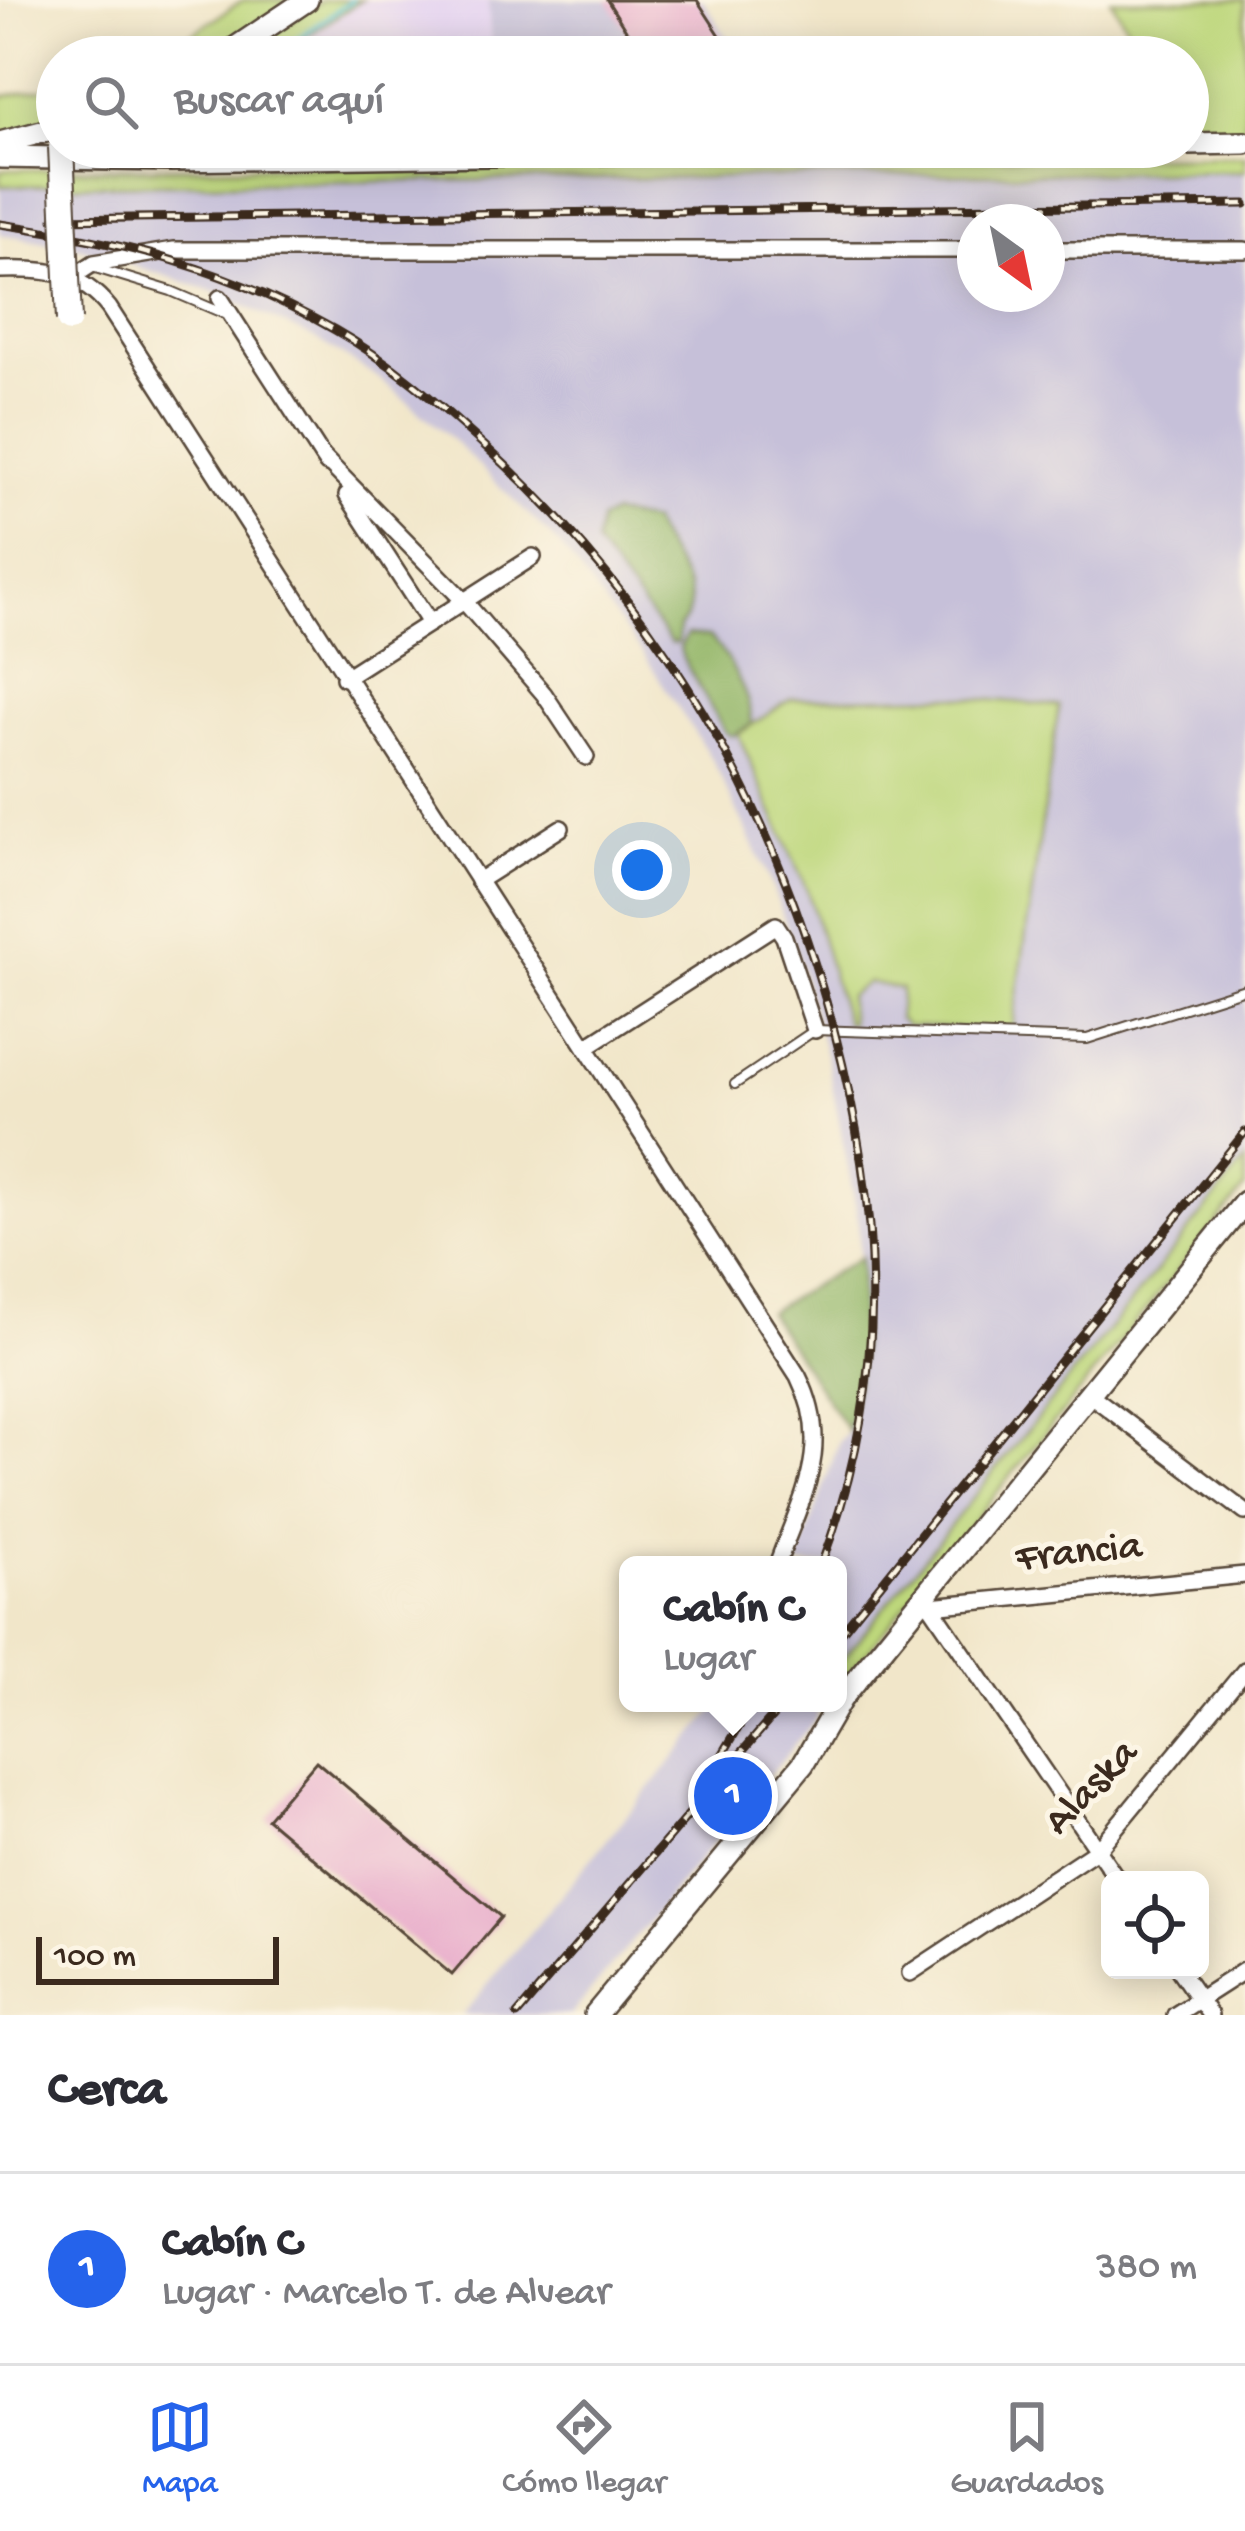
<!DOCTYPE html>
<html lang="es">
<meta charset="utf-8">
<style>
body{margin:0;font-family:"Gochi Hand",sans-serif;background:#f2f2f3;color:#2b2b33}
.controls{position:absolute;right:36px;bottom:36px;display:grid;overflow:hidden;border-radius:18px;box-shadow:0 6px 30px #0003}
.controls button{width:108px;height:108px;display:grid;place-items:center;padding:0;border:0;border-bottom:3px solid #e1e1e2;background:#fff;color:#2b2b33;font:60px sans-serif}
.compass{position:absolute;left:957px;top:204px;width:108px;height:108px;border-radius:50%;background:#fff;box-shadow:0 6px 30px #0003;rotate:147deg}
.scale{position:absolute;left:36px;bottom:30px;width:243px;box-sizing:border-box;padding-left:12px;border:6px solid #3b2a1e;border-top:0;font-size:33px;line-height:42px;white-space:nowrap;color:#3b2a1e;-webkit-text-stroke:9px #fcf5e5;paint-order:stroke}
.you{position:absolute;left:642px;top:870px;width:42px;height:42px;margin:-30px;border:9px solid #fff;border-radius:50%;background:#1a73e8;box-shadow:0 0 0 18px #1a73e833}
.badge{display:grid;place-items:center;width:78px;height:78px;border-radius:50%;background:#2563eb;color:#fff;font-size:39px;font-weight:700}
.pin{position:absolute;translate:-50% -50%;border:6px solid #fff;box-shadow:0 3px 12px #0006}
.popup{position:absolute;left:619px;top:1556px;width:228px;height:156px;box-sizing:border-box;display:grid;place-content:center;border-radius:18px;background:#fff;filter:drop-shadow(0 3px 9px #0005);font-size:39px;white-space:nowrap;color:#7c7c81}
.popup b{font-size:45px;color:#2b2b33}
.popup::after{content:'';position:absolute;left:50%;top:100%;margin-left:-24px;border:24px solid transparent;border-top-color:#fff}
.list{margin:0;padding:0;list-style:none}
h2{display:flex;justify-content:space-between;align-items:center;height:156px;margin:0;padding:0 48px;font-size:51px}
h2 small{font-size:39px;font-weight:400;color:#7c7c81}
.list li{display:grid;grid-template-columns:78px 1fr auto;gap:36px;align-items:center;box-sizing:border-box;height:192px;padding:0 48px;border-top:3px solid #e1e1e2}
.list b{display:block;font-size:45px;white-space:nowrap}
.list p{margin:0;font-size:39px;white-space:nowrap;color:#7c7c81}
.list em{font-size:39px;font-style:normal;color:#7c7c81}
.icon{flex:none;width:66px;height:66px;fill:none;stroke:currentColor;stroke-width:2;stroke-linecap:round;stroke-linejoin:round}
.map{position:relative;flex:none;width:1245px;height:2015px;overflow:hidden}
.search{position:absolute;background:#fff;box-shadow:0 6px 30px #0003;left:36px;right:36px;top:36px;height:132px;display:flex;align-items:center;gap:30px;box-sizing:border-box;padding:0 42px;border-radius:66px;color:#7c7c81;font-size:45px}
.sheet{height:348px;background:#fff}
nav{display:flex;justify-content:space-around;align-items:center;box-sizing:border-box;height:168px;border-top:3px solid #e1e1e2;background:#fff;font-size:33px;color:#7c7c81}
nav a{display:grid;justify-items:center;gap:6px}
nav .on{color:#2563eb}
.map>svg:first-child{display:block}
.built{fill:#e4d3f1}
.industrial{fill:#c6c0d9;fill-rule:evenodd}
.green{fill:#bdd77c;stroke:#7c804d;stroke-width:3}
.forest{fill:#96b86c;stroke:#687145;stroke-width:3}
.lines{fill:none;stroke-linecap:round;stroke-linejoin:round}
.stream{stroke:#57c1d2;stroke-width:4.5}
.building{fill:#e9b0cc}
.service-casing{stroke:#564638;stroke-width:12}
.minor-casing{stroke:#564638;stroke-width:20}
.secondary-casing{stroke:#564638;stroke-width:26}
.service{stroke:#fff;stroke-width:8}
.minor{stroke:#fff;stroke-width:15}
.secondary{stroke:#fff;stroke-width:21}
.rail-casing{stroke:#3b2a1e;stroke-width:9}
.rail{stroke:#fcf5e5;stroke-width:4.5;stroke-dasharray:14;stroke-linecap:butt}
.primary-bridge-casing{stroke:#564638;stroke-width:28;stroke-linecap:butt}
.primary-bridge{stroke:#fff;stroke-width:24}
.labels{text-anchor:middle;dominant-baseline:central;stroke-width:10;stroke-linejoin:round;paint-order:stroke}
.street-label{font-size:42px;fill:#3b2a1e;stroke:#fcf5e5}
</style>
<div class="map">
<svg width="1245" height="2015" viewBox="0 0 1245 2015">
<rect width="100%" height="100%" fill="#fcf5e5"/>
<filter id="ink" filterUnits="userSpaceOnUse"><feTurbulence type="fractalNoise" baseFrequency=".00833" numOctaves="2"/><feDisplacementMap in="SourceGraphic" scale="24" xChannelSelector="R" yChannelSelector="G"/><feConvolveMatrix kernelMatrix="1 2 1 2 8 2 1 2 1" color-interpolation-filters="sRGB"/></filter>
<filter id="wash" filterUnits="userSpaceOnUse"><feTurbulence type="fractalNoise" baseFrequency=".004" numOctaves="4" result="noise"/><feDisplacementMap in="SourceGraphic" scale="48" xChannelSelector="R" yChannelSelector="G"/><feGaussianBlur stdDeviation="2.7" result="paint"/><feColorMatrix in="noise" values="0 0 0 0 0 0 0 0 0 0 0 0 0 0 0 0 0 1.4 0 .05"/><feComposite in="paint" operator="in"/></filter>
<g filter="url(#wash)">
<rect width="100%" height="100%" fill="#f1e6c9"/>
<polygon class="built" points="361,0 488,0 492,57 277,57"/>
<g class="industrial">
<polygon points="488,0 703,0 740,57 492,57"/>
<path d="M1245 171V1161L838 1665V1565H797L839 1441 848 1431 855 1396 862 1322 858 1219 827 1060 799 959 768 876 713 761 641 651 558 543 444 432 376 376 314 338 212 291 81 248 0 234V186ZM975 222H1047V294H975Z"/>
<polygon points="720,1703 820,1703 816,1719 571,2015 462,2015"/>
</g>
<g class="green">
<polygon points="243,0 294,0 205,57 145,57 180,42"/>
<polygon points="322,0 361,0 277,57 239,57"/>
<polygon points="1111,0 1245,0 1245,133 1188,133 1188,57 1146,57"/>
<polygon points="57,86 57,121 0,137 0,97"/>
<polygon points="1245,155 1245,171 0,186 0,170"/>
<polygon points="948,696 1059,706 1012,1030 907,1026 898,1018 901,989 868,982 848,996 851,1023 846,1023 808,893 738,734 791,699"/>
<polygon points="1245,1161 1245,1188 850,1673 838,1681 838,1665"/>
</g>
<g class="forest">
<path d="M613 514 652 522C662 556 712 593 679 627L678 643H671L595 544 600 520Z"/>
<path d="M687 635 709 637C730 658 750 695 752 724L732 736 725 732 683 659 680 648Z"/>
<polygon points="861,1257 860,1360 848,1431 768,1312"/>
</g>
<g class="lines">
<polyline class="stream" points="272,57 352,0"/>
</g>
<g id="blocks">
<g class="building">
<polygon points="607,0 697,0 734,57 643,57"/>
<polygon points="316,1761 501,1917 452,1975 267,1819"/>
</g>
</g>
</g>
<g filter="url(#ink)">
<use href="#blocks" fill-opacity="0" stroke="#564638" stroke-width="3"/>
<g class="lines">
<g class="service-casing">
<g id="service">
<polyline points="92,267 171,291 225,314"/>
<polyline points="735,1084 815,1030 1087,1039 1245,989"/>
</g>
</g>
<g class="minor-casing">
<g id="minor">
<polyline points="1047,250 1245,250"/>
<path d="M0 270C45 269 79 270 109 308L798 1376C834 1448 802 1495 777 1565"/>
<polyline points="74,276 94,263 174,250 975,250"/>
<polyline points="220,298 327,464"/>
<polyline points="322,456 464,601 544,694 586,757"/>
<polyline points="347,495 430,623"/>
<polyline points="344,678 533,557"/>
<polyline points="478,881 561,828"/>
<polyline points="586,1047 776,925 784,937 815,1030"/>
<polyline points="1088,1393 1245,1512"/>
<polyline points="925,1601 931,1606 1245,1575"/>
<polyline points="931,1606 1118,1880"/>
<polyline points="1179,1970 1210,2015"/>
<polyline points="910,1973 1098,1849 1245,1670"/>
<polyline points="1175,2015 1245,1970"/>
</g>
</g>
<g class="secondary-casing">
<g id="secondary">
<polyline points="222,57 307,0"/>
<polyline points="0,143 57,128"/>
<polyline points="1188,144 1245,143"/>
<polyline points="0,157 171,160 1003,147"/>
<polyline points="595,2015 803,1764 841,1699 1245,1202"/>
</g>
</g>
<use href="#service" class="service"/>
<use href="#minor" class="minor"/>
<use href="#secondary" class="secondary"/>
<g class="rail-casing">
<g id="rail">
<polyline points="54,219 1245,204"/>
<path d="M0 224C123 242 226 268 335 330 390 361 439 404 486 447 662 607 773 801 834 1030 883 1216 890 1383 821 1565"/>
<polyline points="838,1637 1245,1132"/>
<polyline points="721,1757 753,1703"/>
<polyline points="517,2015 784,1703"/>
</g>
</g>
<use href="#rail" class="rail"/>
<g class="primary-bridge-casing">
<polyline id="primary-bridge" points="61,147 69,320"/>
</g>
<use href="#primary-bridge" class="primary-bridge"/>
</g>
</g>
<g class="labels">
<g class="street-label">
<text transform="translate(1079 1555) rotate(-6)">Francia</text>
<text transform="translate(1093 1789) rotate(-46)">Alaska</text>
</g>
</g>
</svg>
<div class="controls">
<button><svg class="icon" aria-label="locate" viewBox="0 0 24 24"><circle cx="12" cy="12" r="6"/><path d="M12 2v4M12 18v4M2 12h4M18 12h4"/></svg></button>
</div>
<svg class="compass" viewBox="-18 -18 36 36"><path d="M0-13l5 13h-10z" fill="#e53935"/><path d="M0 13l5-13h-10z" fill="#7c7c81"/></svg>
<div class="scale">100 m</div>
<div class="you"></div>
<div class="pin badge" style="left:733px;top:1796px">1</div>
<div class="popup"><b>Cabín C</b>Lugar</div>
<div class="search"><svg class="icon" aria-label="search" viewBox="0 0 24 24"><circle cx="10" cy="10" r="6"/><path d="M15 15l6 6"/></svg>Buscar aquí</div>
</div>
<section class="sheet">
<h2>Cerca<small></small></h2>
<ul class="list">
<li><span class="badge">1</span><div><b>Cabín C</b><p>Lugar · Marcelo T. de Alvear</p></div><em>380 m</em></li>
</ul>
</section>
<nav>
<a class="on"><svg class="icon" aria-label="map" viewBox="0 0 24 24"><path d="M3 6l6-2 6 2 6-2v14l-6 2-6-2-6 2zM9 4v14M15 6v14"/></svg>Mapa</a>
<a><svg class="icon" aria-label="directions" viewBox="0 0 24 24"><path d="M12 3l9 9-9 9-9-9zM9 14v-3h6M13 9l2 2-2 2"/></svg>Cómo llegar</a>
<a><svg class="icon" aria-label="saved" viewBox="0 0 24 24"><path d="M7 4h10v16l-5-4-5 4z"/></svg>Guardados</a>
</nav>
